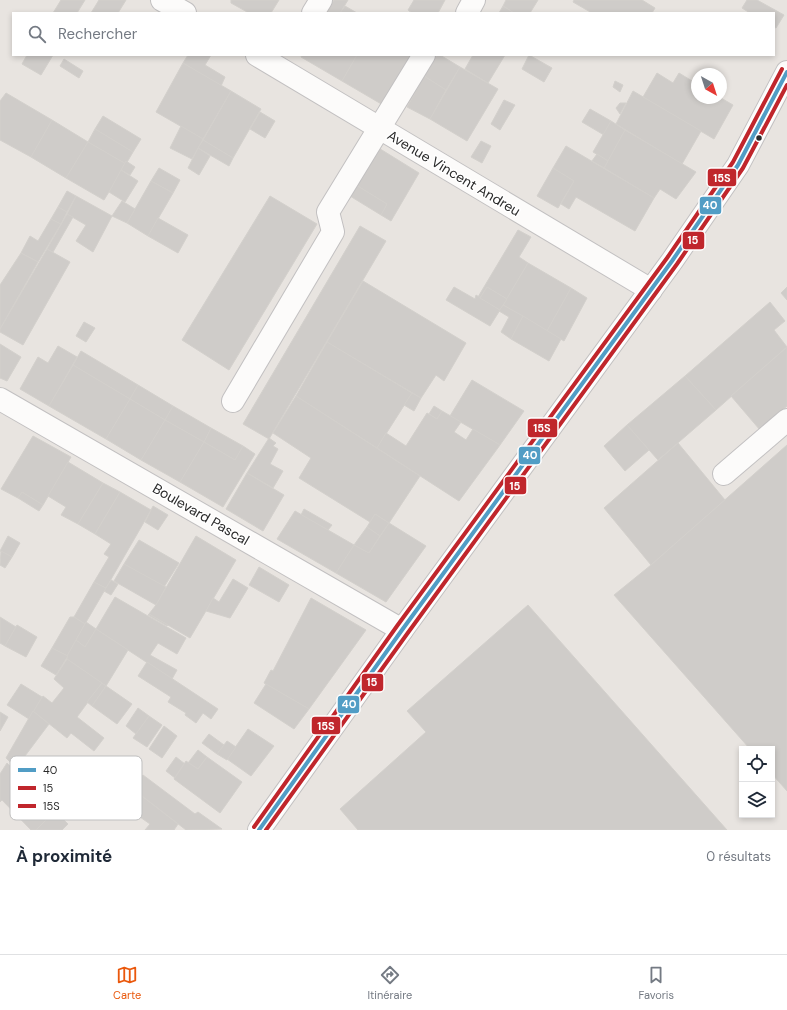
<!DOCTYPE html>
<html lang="fr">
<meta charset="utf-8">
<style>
body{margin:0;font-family:"DM Sans",sans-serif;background:#f2f2f3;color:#1f2937}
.controls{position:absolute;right:12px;bottom:12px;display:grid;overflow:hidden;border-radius:0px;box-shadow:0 2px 6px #0003}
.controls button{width:36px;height:36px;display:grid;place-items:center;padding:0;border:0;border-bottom:1px solid #e0e1e3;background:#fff;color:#1f2937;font:20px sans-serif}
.compass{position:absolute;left:691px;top:68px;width:36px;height:36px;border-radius:50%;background:#fff;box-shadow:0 2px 6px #0003;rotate:141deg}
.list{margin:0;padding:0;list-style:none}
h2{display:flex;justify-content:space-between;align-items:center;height:52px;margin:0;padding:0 16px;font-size:17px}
h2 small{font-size:13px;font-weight:400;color:#747a83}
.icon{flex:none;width:22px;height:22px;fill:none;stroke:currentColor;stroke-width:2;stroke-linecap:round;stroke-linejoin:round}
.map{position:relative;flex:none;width:787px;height:830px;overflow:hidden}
.search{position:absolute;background:#fff;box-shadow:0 2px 6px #0003;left:12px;right:12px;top:12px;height:44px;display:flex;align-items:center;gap:10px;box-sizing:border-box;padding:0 14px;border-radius:0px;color:#747a83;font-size:15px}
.sheet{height:124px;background:#fff}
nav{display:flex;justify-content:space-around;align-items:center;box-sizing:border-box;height:56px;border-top:1px solid #e0e1e3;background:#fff;font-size:11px;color:#747a83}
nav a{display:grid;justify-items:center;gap:2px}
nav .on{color:#ea580c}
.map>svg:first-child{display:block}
.building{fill:#cfccc9;stroke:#d3d0cc}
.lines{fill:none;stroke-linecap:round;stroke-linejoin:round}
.minor-casing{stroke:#c2c0c1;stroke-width:24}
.minor{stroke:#fcfbfa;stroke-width:22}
.bus-1-casing{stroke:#fff;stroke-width:7}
.bus-2-casing{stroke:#fff;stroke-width:7}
.bus-3-casing{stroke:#fff;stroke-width:7}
.bus-1{stroke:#519dc5;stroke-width:4}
.bus-2{stroke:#c0262c;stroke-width:4}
.bus-3{stroke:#c0262c;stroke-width:4}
.bus-dot{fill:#2a2a2a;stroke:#fff;stroke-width:1.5}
.labels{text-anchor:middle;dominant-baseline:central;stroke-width:3;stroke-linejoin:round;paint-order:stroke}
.street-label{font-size:14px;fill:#2a2a2a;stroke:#fff}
.key{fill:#fff;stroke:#bfbfbf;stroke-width:1}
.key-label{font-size:11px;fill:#2a2a2a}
.line-badge{stroke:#fff;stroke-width:1.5}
.badge-label{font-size:11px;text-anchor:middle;font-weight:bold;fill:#fff}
</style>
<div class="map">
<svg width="787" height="830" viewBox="0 0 787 830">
<rect width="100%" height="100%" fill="#e8e4e0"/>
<g class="building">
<polygon points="61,0 85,0 77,13 53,13"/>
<polygon points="99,0 126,0 118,13 91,13"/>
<polygon points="231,0 279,0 271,13 249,13 231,3"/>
<polygon points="334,0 348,0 340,13 326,13"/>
<polygon points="414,0 445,0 438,13 412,13 408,10"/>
<polygon points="506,0 538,0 530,13 514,13 503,6"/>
<polygon points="574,0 642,0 655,8 652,13 592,13 573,2"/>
<polygon points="747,0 757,0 784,15 776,28 774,27 774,13 750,13 742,8"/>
<polygon points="345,6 357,13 340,13"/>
<polygon points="503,6 514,13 499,13"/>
<polygon points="27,55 53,55 41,75 22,64"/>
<polygon points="188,55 211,55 205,65 225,77 221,86 183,63"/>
<polygon points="302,55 357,55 342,81 301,57"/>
<polygon points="357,55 413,55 383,105 342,81"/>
<polygon points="437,55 440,55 460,67 446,90 424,76"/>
<polygon points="473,55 505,55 488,83 465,69"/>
<polygon points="529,55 552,68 544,82 522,69"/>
<polygon points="64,59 83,71 79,78 60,66"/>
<polygon points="183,63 231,91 203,139 156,112"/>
<polygon points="460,67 498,89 467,141 430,119"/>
<polygon points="657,73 673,83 679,73 697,84 697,98 721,98 733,105 714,139 643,97"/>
<polygon points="424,76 446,90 430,119 407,107"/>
<polygon points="615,81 623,85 620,92 613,87"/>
<polygon points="231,91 261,109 233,158 203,140"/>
<polygon points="633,91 701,131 682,164 616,124"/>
<polygon points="6,93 52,120 31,157 0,140 0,101"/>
<polygon points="504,100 515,105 500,130 491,124"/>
<polygon points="620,103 626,103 620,114 616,108"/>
<polygon points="590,109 611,121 604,135 582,122"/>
<polygon points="260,112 275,121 265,138 250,129"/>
<polygon points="103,116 141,139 133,152 95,129"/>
<polygon points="52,120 88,142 66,178 31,157"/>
<polygon points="611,121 625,130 608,161 593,152"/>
<polygon points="181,126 203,139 192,159 170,148"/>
<polygon points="95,129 133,152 126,164 88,142"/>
<polygon points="625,130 696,172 676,199 660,189 654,198 604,168"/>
<polygon points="203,140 233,158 229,166 198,148"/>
<polygon points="481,141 491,146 482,163 471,157"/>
<polygon points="88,142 126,164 104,200 66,178"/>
<polygon points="566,146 654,198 635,231 576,197 569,209 561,204 574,181 553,168"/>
<polygon points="377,147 419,173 391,221 381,215 387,204 356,185"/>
<polygon points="198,148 210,156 199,175 188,168"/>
<polygon points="597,154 608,161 604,168 592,161"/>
<polygon points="126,161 135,167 130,175 121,170"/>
<polygon points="159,168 180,180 173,193 151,181"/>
<polygon points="553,168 574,181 558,208 537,196"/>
<polygon points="121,170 138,181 125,202 109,192"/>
<polygon points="151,181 173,193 148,236 127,223"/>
<polygon points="356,185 387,204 381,215 350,196"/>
<polygon points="67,191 76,196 67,212 58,207"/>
<polygon points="76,196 112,216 93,252 76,241 86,225 67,214"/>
<polygon points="270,196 317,224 229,370 182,340"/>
<polygon points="122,201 135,209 127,223 112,216"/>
<polygon points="58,207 67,212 61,224 51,219"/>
<polygon points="67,214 73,217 53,252 47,249"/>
<polygon points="158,218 188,235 178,253 148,236"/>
<polygon points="51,219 61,224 38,262 21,253 30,236 38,241"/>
<polygon points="360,226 386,241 269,439 243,424"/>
<polygon points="518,230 531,237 519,257 528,263 507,299 487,287 480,298 478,297"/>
<polygon points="47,249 70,262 23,345 0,332 0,329"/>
<polygon points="21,253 38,262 0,329 0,285"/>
<polygon points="528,263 571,288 547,331 503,305"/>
<polygon points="363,281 466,343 444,381 436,375 421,398 327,342"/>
<polygon points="454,287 475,299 476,295 500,310 490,326 446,300"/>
<polygon points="487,287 507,299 500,310 480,298"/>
<polygon points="787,287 787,300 781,293"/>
<polygon points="571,288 587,298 564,341 547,331"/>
<polygon points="770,302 785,321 774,330 787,347 716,410 685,376"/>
<polygon points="503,305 523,316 511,339 501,332 509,317 499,311"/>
<polygon points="523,316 561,339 549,361 511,339"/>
<polygon points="84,322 95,328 86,342 76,336"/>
<polygon points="327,342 412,393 377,448 296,396"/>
<polygon points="0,344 21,357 7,381 0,378"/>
<polygon points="58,346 77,357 49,406 20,389 38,357 48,363"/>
<polygon points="787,347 787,406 760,430 731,396"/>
<polygon points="81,351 138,385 130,399 73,365"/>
<polygon points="73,365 130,399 106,439 49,406"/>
<polygon points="685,376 716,410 658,460 627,425"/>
<polygon points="472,380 524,411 500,445 450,416"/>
<polygon points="138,385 173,406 165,420 130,399"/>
<polygon points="412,393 421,398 414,411 404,405"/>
<polygon points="296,396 420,476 389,523 375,514 370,522 299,478 311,458 273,433"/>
<polygon points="130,399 165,420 141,460 106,439"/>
<polygon points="173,406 211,428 204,442 165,420"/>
<polygon points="434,406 442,411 437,419 429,414"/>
<polygon points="442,411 461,422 454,432 466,440 473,429 500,445 459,501 377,448 386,433 406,446 427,413 437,419"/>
<polygon points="165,420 204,442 180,482 141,460"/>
<polygon points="627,425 649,450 625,471 604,446"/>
<polygon points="211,428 243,446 235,460 204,442"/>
<polygon points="33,436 71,457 43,505 22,492 18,498 1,489"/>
<polygon points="269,438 276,443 273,446 278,449 270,464 283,471 273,488 247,473"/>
<polygon points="204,442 235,460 243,446 255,454 223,507 180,482"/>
<polygon points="678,443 725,500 651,565 604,508"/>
<polygon points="787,445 787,791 772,774 772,749 750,749 614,595 651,565"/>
<polygon points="68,462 103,483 78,524 61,515 66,507 48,496"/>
<polygon points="247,473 284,495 263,531 226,509"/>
<polygon points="103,483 120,492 95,534 78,524"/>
<polygon points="22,492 43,505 39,511 18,498"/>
<polygon points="120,492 151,510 106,588 94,582 109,557 104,554 111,544 95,534"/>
<polygon points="153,506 168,515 158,530 145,522"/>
<polygon points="304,509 332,525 328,530 301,515"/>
<polygon points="295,511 354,545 336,573 277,539"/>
<polygon points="375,514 389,523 380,536 367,527"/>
<polygon points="389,523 426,546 386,602 336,573 354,545 369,553"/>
<polygon points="367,527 380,536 369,553 354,545"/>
<polygon points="8,536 20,543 12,557 0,551"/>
<polygon points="196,536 236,560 190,638 149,614 156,605"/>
<polygon points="139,540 179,563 164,587 124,564"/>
<polygon points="1,551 12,557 5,568 0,565"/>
<polygon points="124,564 166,587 156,605 114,581"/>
<polygon points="259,567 289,585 279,602 249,585"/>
<polygon points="233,579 248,588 230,618 206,611 213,598 219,602"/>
<polygon points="111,580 118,584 111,595 104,591"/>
<polygon points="94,582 106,588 85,624 74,617"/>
<polygon points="115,597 186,638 177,654 158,643 150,655 177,670 172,679 96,629"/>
<polygon points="311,598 366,630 309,709 264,683 271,670 273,671"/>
<polygon points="528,605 727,830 358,830 340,809 426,732 407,711"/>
<polygon points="149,614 168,625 167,626 148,615"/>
<polygon points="0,617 16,627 5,646 0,643"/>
<polygon points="70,617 74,617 85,624 67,656 52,648"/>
<polygon points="86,622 96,629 85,647 76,640"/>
<polygon points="17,625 37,637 26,657 5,646"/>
<polygon points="96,629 128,650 106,686 67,659 67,656 76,640 85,647"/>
<polygon points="52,648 68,656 56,675 41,666"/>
<polygon points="67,659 102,683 77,717 104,738 94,751 71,733 67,738 33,711 43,696 52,703 64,688 54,679"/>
<polygon points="147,662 218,709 211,719 203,713 196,723 185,715 186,713 168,702 171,697 138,676"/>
<polygon points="102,683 106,686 92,706 87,702"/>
<polygon points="21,684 42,697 29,719 7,705"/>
<polygon points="266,684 309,709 294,729 254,703"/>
<polygon points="106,686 132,704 117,724 92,706"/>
<polygon points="138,708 149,716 136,734 126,726"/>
<polygon points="33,711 49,724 16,768 6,758"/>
<polygon points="0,712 8,717 0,731"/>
<polygon points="149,716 162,725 147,747 133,738"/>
<polygon points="164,726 177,736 162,758 149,749"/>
<polygon points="248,729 274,746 251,776 227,759"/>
<polygon points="209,734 224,745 217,754 202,743"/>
<polygon points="227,741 236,747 227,760 217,754"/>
<polygon points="198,750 207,757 198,769 188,763"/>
<polygon points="176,757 185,764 175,778 166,771"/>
<polygon points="207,757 242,782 220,813 174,779 186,761 198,769"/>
<polygon points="7,763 55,811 36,830 31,830 2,800 0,802 0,774"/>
<polygon points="143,775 195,814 198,812 222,829 186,830 133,789"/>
<polygon points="134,790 178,824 174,830 145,830 150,824 123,805"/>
<polygon points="55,811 68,824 62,830 36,830"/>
</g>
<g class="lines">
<g class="minor-casing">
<g id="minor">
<polyline points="162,0 185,13"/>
<polyline points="313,13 321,0"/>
<polyline points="467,13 474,0"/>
<polyline points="257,55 651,290"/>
<polyline points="0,399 402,630"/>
<polyline points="233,401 333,232 328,212 424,55"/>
<polyline points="724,474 787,420"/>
<polyline points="259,830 402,630 672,261 738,165 787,72"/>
</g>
</g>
<use href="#minor" class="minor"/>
<g class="bus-1-casing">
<polyline id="bus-1" points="259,830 402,630 672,261 738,165 787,72"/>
</g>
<g class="bus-2-casing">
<polyline id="bus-2" points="266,830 407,634 677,264 743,168 787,85"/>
</g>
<g class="bus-3-casing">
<polyline id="bus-3" points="254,827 397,626 667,258 733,162 782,69"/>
</g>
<use href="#bus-1" class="bus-1"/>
<use href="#bus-2" class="bus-2"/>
<use href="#bus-3" class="bus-3"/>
</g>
<circle class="bus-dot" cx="759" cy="138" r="3.5"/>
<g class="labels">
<g class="street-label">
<text transform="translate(454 173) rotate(31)">Avenue Vincent Andreu</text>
<text transform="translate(201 514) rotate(30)">Boulevard Pascal</text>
</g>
</g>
<rect x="10" y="756" width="132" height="64" rx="6" class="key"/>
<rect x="18" y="768" width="18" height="4" fill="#519dc5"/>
<rect x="18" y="786" width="18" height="4" fill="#c0262c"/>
<rect x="18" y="804" width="18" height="4" fill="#c0262c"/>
<g class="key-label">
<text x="43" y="774">40</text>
<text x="43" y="792">15</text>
<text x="43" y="810">15S</text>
</g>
<g class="line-badge">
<rect x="707" y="168" width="30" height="19" rx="4" fill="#c0262c"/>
<rect x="699" y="196" width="23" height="19" rx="4" fill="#519dc5"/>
<rect x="682" y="231" width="23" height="19" rx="4" fill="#c0262c"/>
<rect x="527" y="418" width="31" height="20" rx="4" fill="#c0262c"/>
<rect x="518" y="446" width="23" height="19" rx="4" fill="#519dc5"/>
<rect x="504" y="476" width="23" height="19" rx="4" fill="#c0262c"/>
<rect x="361" y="673" width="23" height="19" rx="4" fill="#c0262c"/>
<rect x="337" y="695" width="23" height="19" rx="4" fill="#519dc5"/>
<rect x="311" y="716" width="30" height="19" rx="4" fill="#c0262c"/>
</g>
<g class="badge-label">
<text x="722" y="182">15S</text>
<text x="710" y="209">40</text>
<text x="693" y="244">15</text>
<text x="542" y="432">15S</text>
<text x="530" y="459">40</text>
<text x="515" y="490">15</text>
<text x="372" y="686">15</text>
<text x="349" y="708">40</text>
<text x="326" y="730">15S</text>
</g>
</svg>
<div class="controls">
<button><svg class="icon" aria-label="locate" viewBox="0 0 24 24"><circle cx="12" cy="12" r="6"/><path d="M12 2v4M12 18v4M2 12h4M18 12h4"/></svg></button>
<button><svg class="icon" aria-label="layers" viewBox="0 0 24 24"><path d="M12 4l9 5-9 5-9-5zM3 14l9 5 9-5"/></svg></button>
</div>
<svg class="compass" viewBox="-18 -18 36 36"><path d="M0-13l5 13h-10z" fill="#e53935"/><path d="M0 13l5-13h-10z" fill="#747a83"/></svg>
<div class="search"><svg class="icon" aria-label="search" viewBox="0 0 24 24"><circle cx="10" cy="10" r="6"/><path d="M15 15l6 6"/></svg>Rechercher</div>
</div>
<section class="sheet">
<h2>À proximité<small>0 résultats</small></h2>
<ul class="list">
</ul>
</section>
<nav>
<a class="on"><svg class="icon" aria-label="map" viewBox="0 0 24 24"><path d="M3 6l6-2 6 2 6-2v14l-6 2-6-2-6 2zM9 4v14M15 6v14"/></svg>Carte</a>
<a><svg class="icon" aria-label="directions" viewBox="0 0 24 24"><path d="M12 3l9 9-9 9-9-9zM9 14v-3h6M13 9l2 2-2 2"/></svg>Itinéraire</a>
<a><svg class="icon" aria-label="saved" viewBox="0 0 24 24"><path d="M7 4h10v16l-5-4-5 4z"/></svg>Favoris</a>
</nav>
